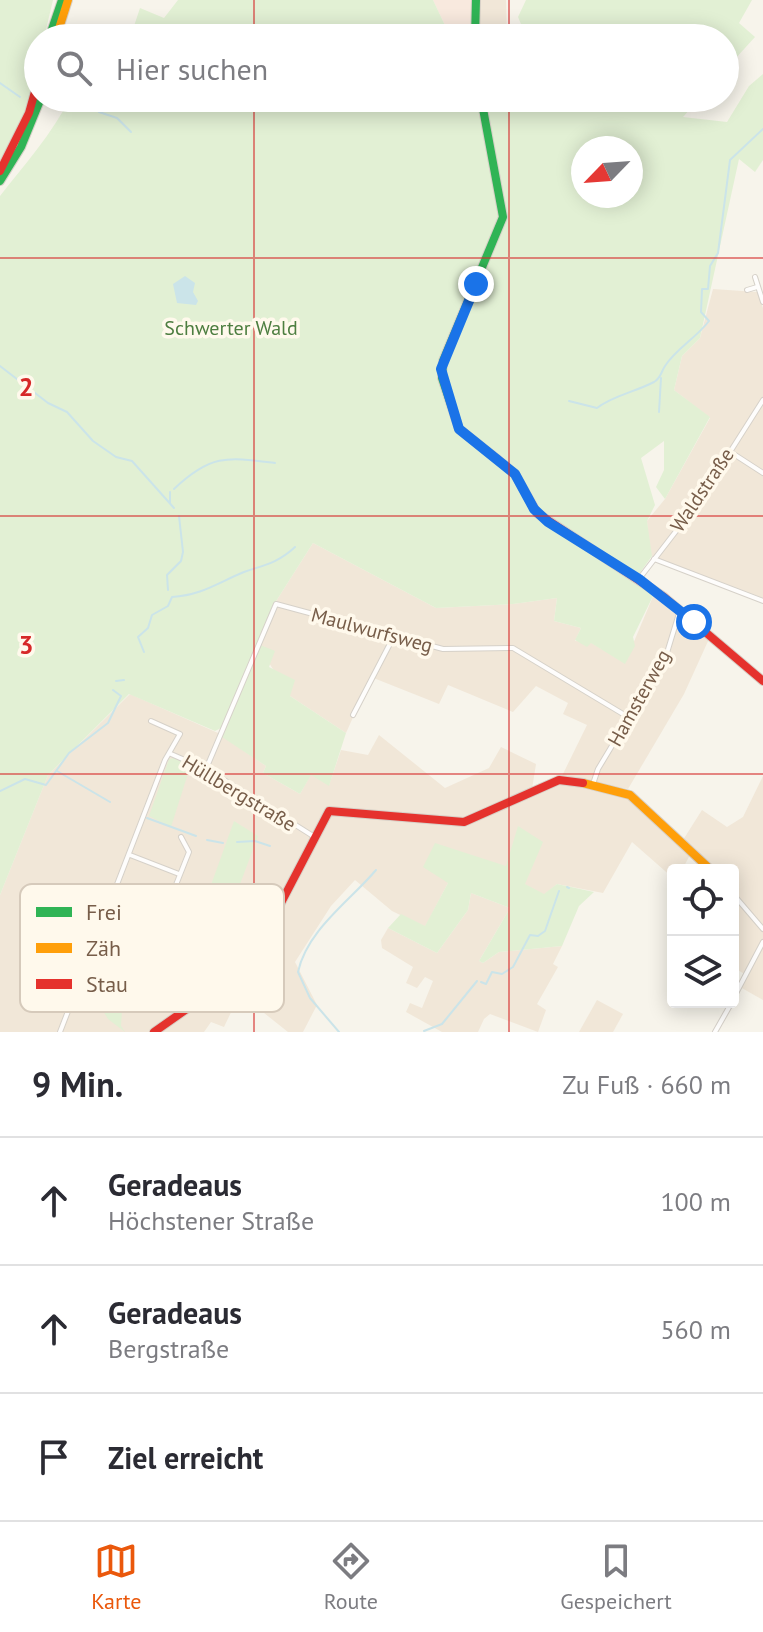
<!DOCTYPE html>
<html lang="de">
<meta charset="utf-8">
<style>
body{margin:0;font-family:"PT Sans",sans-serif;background:#f2f2f3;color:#2b2b33}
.controls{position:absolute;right:24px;bottom:24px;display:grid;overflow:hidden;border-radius:8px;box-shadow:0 4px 20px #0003}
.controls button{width:72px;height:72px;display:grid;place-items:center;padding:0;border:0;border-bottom:2px solid #e1e1e2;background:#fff;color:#2b2b33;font:40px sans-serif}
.compass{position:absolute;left:571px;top:136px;width:72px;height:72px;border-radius:50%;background:#fff;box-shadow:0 4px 20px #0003;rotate:245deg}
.stop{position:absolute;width:24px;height:24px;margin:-18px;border:6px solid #1a73e8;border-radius:50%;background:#fff}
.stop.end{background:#1a73e8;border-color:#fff;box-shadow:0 2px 8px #0008}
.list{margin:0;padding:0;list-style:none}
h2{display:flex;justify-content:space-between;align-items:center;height:104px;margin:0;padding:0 32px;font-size:34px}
h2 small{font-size:26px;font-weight:400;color:#7c7c81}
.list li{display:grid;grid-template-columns:52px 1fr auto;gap:24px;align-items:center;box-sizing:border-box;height:128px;padding:0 32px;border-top:2px solid #e1e1e2}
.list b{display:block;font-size:30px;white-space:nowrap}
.list p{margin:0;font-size:26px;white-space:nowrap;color:#7c7c81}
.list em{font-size:26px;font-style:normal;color:#7c7c81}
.icon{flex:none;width:44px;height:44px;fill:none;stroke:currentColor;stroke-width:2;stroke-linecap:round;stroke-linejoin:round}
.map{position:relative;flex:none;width:763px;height:1032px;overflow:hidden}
.search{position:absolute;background:#fff;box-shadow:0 4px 20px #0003;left:24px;right:24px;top:24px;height:88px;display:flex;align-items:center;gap:20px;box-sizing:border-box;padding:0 28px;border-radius:44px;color:#7c7c81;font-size:30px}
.sheet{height:488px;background:#fff}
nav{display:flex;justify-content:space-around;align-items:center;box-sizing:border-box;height:112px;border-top:2px solid #e1e1e2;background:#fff;font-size:22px;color:#7c7c81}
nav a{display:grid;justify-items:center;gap:4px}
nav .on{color:#ea580c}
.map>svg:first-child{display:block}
.residential{fill:#f1e7d8}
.commercial{fill:#f8e9de}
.green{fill:#e2f0d4;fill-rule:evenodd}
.water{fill:#cbe4e9}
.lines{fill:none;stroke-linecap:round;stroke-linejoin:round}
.stream{stroke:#cbe4e9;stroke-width:2}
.street-casing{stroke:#d6d1c9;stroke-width:6}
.fast-casing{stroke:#d7d0c7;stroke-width:10}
.slow-casing{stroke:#d7d0c7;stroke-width:10}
.jam-casing{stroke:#d7d0c7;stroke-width:10}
.street{stroke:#fefdfc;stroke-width:4}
.fast{stroke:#30b455;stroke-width:8}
.slow{stroke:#ff9f0a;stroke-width:8}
.jam{stroke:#e5322d;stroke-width:8}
.route{stroke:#1a73e8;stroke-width:10}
.grid{fill:none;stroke:#d62828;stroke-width:2;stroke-opacity:0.55}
.labels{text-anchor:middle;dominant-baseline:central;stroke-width:7;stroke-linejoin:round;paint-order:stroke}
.park-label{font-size:20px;fill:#4d7e40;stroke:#fff9ec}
.street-label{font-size:20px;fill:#775d49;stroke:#fff9ec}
.key{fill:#fff9ec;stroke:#d6cabb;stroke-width:2}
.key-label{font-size:22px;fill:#775d49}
.grid-label{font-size:26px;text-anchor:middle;font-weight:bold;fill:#d62828;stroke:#fff9ec;stroke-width:7;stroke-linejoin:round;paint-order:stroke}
</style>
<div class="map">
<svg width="763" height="1032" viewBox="0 0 763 1032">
<rect width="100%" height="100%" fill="#f7f4eb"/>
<g class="residential">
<polygon points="479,0 506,0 507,35 503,38 479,38"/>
<polygon points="713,289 757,292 763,308 763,598 652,556 649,551 647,521 665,499 710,418 674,390 682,356 700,338"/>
<polygon points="313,543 436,608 513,604 557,598 554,621 581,628 575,641 590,642 625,663 654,594 709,639 684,694 628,789 561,778 587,725 563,714 568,703 536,686 513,712 448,685 439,704 371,677 346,733 290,696 257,644 273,606"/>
<polygon points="130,694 218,733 266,766 263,773 300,794 311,774 329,785 341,750 368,755 379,735 445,788 489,768 501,747 536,764 532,789 551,781 625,794 691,853 682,870 673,870 673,878 632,842 603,893 557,884 544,895 524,884 519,826 507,866 448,883 425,927 392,911 355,880 331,906 295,962 317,1005 303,1032 288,1032 254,1005 247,1011 235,1004 224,1027 211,1022 204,1032 0,1032 0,895 48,775"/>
<polygon points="763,776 763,1000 740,987 746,975 733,967 733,870 712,870 683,840 702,810 727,827 743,817"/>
<polygon points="471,893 510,908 479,961 483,963 499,952 562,946 553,964 558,967 537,1004 546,1010 538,1032 490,1014 484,1019 478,1032 442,1032 406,1012 410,1003 422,1008 433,981 425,977 417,988 406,983 413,967 382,948 381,940 388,928 437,953 468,910"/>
<polygon points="597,1000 623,1014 613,1032 579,1032"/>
</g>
<polygon class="commercial" points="433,0 473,0 473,38 451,38"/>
<g class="green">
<path d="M0 0H53L44 38H38C38 80 25 126 0 161Z"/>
<polygon points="178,0 433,0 451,38 130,38 140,8 164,18"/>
<polygon points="526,0 752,0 739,23 755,37 725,70 725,38 503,38 521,24 518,17"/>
<path d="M763 74V160L755 172 739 159 700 338 682 356 674 390 710 417 665 499 656 487 664 470V441L641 458 655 505 647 521 652 556 639 574 634 573 631 578 654 594 633 637 635 646 625 664 591 643 587 647 575 640 581 628 554 621 557 598 513 604 436 608 313 543 273 606 223 727 215 731 129 694 48 775 0 895V196C25 164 52 134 70 98H700L683 117 727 122 749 86ZM583 148H631V196H583Z"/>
<polygon points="260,645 275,651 269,667 295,680 290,696 346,733 329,786 311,775 300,794 263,773 266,766 222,737"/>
<polygon points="174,758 191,764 171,827 149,816 169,759"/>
<polygon points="234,821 258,836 223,930 212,924 204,927 197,924"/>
<polygon points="518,826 543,842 525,884 544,894 557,884 594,892 579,906 562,946 499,952 483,963 479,961 510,908 471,893 468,910 437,953 388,928 401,914 425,926 448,883 423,867 435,843 506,866"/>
<polygon points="112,975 142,987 134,1005 122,1010 121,1026 125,1032 108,1019 100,1006"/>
</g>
<polygon class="water" points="185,276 195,283 193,292 198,301 196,305 177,303 173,284"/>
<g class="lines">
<g class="stream">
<polyline points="0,83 20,97"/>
<polyline points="99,112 117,118 131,132"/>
<polyline points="0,366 48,403 67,412 93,441 116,457 132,461 174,508"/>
<path d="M569 401 597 408C612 396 635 392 654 382 661 378 661 372 665 366 676 349 696 338 709 321L701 312 702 289H708L710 266 718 253 730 160 763 129"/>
<polyline points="659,412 661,378"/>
<path d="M174 489C211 454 227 457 275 463"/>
<polyline points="170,503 170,492"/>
<polyline points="168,590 167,575 181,561 183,552 179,516"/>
<path d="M144 652 138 637 148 628 152 615 168 606 172 597C202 595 217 583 244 572 264 565 278 563 295 547"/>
<polyline points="116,681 124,680"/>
<polyline points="57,771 110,802"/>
<polyline points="0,791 25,779 46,785 69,753 108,723 121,696 113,690"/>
<polyline points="147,818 196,836"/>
<polyline points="207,840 223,843"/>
<polyline points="237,842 255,841 270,846"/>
<polyline points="567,887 569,888"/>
<polyline points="481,982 486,984 492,972 502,974 513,967 530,935 538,936 545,931 559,891"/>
<polyline points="424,1031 442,1024 477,981"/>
<path d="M339 1032 310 998 298 972C307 930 350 901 376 870"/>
</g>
<g class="street-casing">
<g id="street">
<polyline points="755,277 763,302"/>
<polyline points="747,290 757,287"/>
<polyline points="729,451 763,473"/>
<polyline points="654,559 763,601"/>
<polyline points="639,579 697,504 763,400"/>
<polyline points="353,715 394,636"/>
<polyline points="171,754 210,771 313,836"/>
<polyline points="206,769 276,604 443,649 513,648 628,717"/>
<polyline points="593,784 598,769 666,656 680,610"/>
<polyline points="130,855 179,874"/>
<polyline points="733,894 763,929"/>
<polyline points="96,945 145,963"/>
<polyline points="135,988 189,852 181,837"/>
<polyline points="733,999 763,942"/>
<polyline points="60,1032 165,760 180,734 151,721"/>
<polyline points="715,1032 732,1002"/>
</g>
</g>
<g class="fast-casing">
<g id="fast">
<polyline points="49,38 62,0"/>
<polyline points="475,38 476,0"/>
<polyline points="481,98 503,217 443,361 442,378 459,429 497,459"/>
<polyline points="0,181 21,147 41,98"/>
</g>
</g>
<g class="slow-casing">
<g id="slow">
<polyline points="56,38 68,0"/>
<polyline points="583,783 630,795 711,870"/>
</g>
</g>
<g class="jam-casing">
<g id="jam">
<polyline points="0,171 29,113 38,81"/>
<polyline points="497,459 515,474 537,513 664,597 763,681"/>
<polyline points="154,1032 248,966 329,811 464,822 559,780 583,783"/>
</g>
</g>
<use href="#street" class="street"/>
<use href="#fast" class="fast"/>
<use href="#slow" class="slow"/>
<use href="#jam" class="jam"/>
</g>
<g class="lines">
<polyline class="route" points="476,284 441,369 459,429 515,474 534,509 548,522 639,579 694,622"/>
</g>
<path class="grid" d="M254 0V38M509 0V38M254 98V1032M509 98V1032M0 258H763M0 516H763M0 774H763"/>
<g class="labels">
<g class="park-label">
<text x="231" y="328">Schwerter Wald</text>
</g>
<g class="street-label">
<text transform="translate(702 490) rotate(-56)">Waldstraße</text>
<text transform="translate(372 630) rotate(15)">Maulwurfsweg</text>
<text transform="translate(639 698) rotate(-61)">Hamsterweg</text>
<text transform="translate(239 793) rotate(31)">Hüllbergstraße</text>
</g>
</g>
<rect x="20" y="884" width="264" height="128" rx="12" class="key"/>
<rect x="36" y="907" width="36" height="10" fill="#30b455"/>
<rect x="36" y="943" width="36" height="10" fill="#ff9f0a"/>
<rect x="36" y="979" width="36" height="10" fill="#e5322d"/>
<g class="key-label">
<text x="86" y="920">Frei</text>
<text x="86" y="956">Zäh</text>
<text x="86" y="992">Stau</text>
</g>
<g class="grid-label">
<text x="26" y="396">2</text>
<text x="26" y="654">3</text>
</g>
</svg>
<div class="controls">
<button><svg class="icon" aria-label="locate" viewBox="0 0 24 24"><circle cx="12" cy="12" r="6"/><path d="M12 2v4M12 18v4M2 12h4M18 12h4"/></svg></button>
<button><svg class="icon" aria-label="layers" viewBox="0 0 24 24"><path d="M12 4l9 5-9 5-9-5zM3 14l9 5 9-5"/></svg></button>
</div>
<svg class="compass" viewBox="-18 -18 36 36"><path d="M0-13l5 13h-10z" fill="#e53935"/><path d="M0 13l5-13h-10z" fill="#7c7c81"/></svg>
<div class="stop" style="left:694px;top:622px"></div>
<div class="stop end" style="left:476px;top:284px"></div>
<div class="search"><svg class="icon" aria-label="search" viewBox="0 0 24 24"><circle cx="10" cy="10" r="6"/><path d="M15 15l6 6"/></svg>Hier suchen</div>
</div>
<section class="sheet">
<h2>9 Min.<small>Zu Fuß · 660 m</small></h2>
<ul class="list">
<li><svg class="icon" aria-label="ahead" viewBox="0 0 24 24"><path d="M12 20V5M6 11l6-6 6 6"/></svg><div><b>Geradeaus</b><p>Höchstener Straße</p></div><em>100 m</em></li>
<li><svg class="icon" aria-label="ahead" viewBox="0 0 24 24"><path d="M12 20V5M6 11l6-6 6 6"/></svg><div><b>Geradeaus</b><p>Bergstraße</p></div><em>560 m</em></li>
<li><svg class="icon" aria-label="arrive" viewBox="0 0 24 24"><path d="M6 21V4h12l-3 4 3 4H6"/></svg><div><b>Ziel erreicht</b></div></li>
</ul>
</section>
<nav>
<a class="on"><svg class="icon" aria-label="map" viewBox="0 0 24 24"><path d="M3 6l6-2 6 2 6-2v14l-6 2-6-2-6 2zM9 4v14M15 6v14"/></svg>Karte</a>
<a><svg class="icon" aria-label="directions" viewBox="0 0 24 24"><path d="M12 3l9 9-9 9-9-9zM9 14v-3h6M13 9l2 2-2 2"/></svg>Route</a>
<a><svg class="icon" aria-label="saved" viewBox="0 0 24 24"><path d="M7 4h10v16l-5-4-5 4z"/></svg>Gespeichert</a>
</nav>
